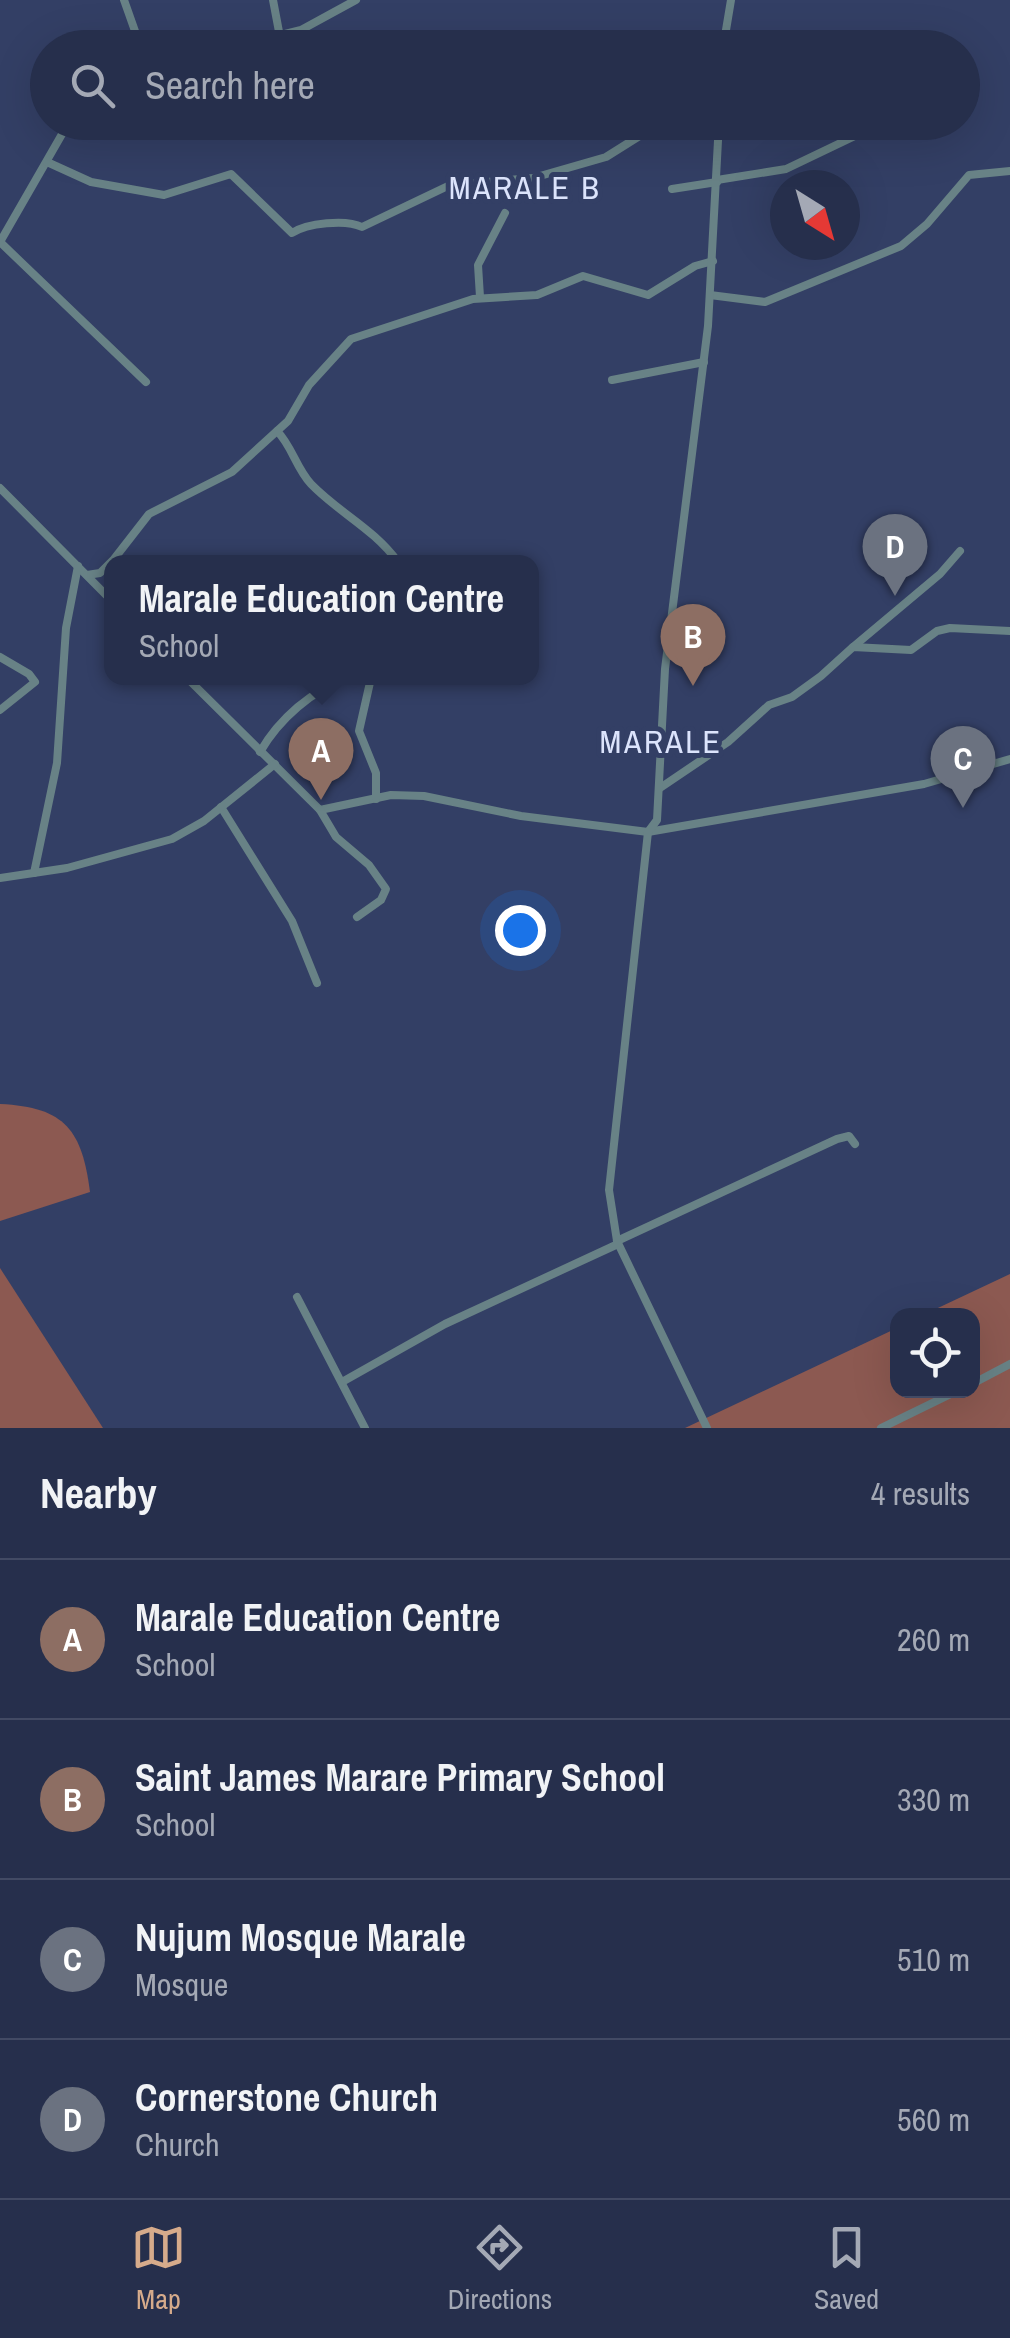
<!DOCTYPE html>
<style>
body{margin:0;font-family:"Archivo Narrow",sans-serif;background:#2e3753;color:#f1f3f6}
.controls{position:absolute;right:30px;bottom:30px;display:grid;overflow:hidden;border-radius:20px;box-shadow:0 10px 40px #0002}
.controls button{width:90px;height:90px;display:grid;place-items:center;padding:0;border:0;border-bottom:2px solid #424a64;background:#262f4c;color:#f1f3f6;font:50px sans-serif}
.compass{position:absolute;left:770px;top:170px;width:90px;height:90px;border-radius:50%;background:#262f4c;box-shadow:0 10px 40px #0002;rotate:143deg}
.you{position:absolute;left:520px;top:930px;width:35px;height:35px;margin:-25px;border:8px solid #fff;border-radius:50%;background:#1a73e8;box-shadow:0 0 0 15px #1a73e833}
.badge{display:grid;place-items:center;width:65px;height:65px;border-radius:50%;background:#d6ab8b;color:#fff;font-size:32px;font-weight:700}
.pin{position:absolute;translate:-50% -82px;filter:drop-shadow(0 2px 5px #0008)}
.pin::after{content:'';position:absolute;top:52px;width:35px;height:30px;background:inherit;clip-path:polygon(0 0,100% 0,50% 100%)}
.popup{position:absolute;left:104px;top:555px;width:435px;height:130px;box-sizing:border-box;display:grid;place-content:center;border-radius:20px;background:#262f4c;filter:drop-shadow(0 2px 8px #0005);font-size:32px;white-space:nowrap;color:#a4a9b5}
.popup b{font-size:38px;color:#f1f3f6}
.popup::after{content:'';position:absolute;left:50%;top:100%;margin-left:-20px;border:20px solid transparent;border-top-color:#262f4c}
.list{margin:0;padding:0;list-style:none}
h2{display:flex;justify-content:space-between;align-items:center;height:130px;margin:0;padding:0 40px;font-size:42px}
h2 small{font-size:32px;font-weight:400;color:#a4a9b5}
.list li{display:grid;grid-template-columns:65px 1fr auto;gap:30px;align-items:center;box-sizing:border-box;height:160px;padding:0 40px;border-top:2px solid #424a64}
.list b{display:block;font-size:38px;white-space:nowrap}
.list p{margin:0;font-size:32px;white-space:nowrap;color:#a4a9b5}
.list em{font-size:32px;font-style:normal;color:#a4a9b5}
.icon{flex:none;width:55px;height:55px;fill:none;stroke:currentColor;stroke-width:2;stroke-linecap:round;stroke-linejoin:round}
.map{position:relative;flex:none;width:1010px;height:1428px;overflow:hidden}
.search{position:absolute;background:#262f4c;box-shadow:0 10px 40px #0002;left:30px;right:30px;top:30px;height:110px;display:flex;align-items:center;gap:25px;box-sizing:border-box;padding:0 35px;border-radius:55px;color:#a4a9b5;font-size:38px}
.sheet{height:770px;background:#262f4c}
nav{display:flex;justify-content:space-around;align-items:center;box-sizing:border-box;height:140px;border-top:2px solid #424a64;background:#262f4c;font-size:28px;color:#a4a9b5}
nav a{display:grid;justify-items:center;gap:5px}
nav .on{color:#d6ab8b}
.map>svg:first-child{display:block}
.green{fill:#8c5951}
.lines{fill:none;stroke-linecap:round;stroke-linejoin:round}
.street{stroke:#688286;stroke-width:8}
.labels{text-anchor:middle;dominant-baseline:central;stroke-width:10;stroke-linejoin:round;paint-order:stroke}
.quarter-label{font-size:32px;letter-spacing:2.5px;fill:#dce4fc;stroke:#333f65}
</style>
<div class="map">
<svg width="1010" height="1428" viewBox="0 0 1010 1428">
<rect width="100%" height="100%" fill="#333f65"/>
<g class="green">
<path d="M0 1104C66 1107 82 1131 90 1192L0 1221Z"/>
<polygon points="0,1268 103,1428 0,1428"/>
<polygon points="1010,1274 1010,1428 685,1428 897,1328 898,1390 972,1390 972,1316 923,1315"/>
</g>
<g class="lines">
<g class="street">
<polyline points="124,0 141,48"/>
<polyline points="273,0 280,37"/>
<polyline points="228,48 301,30 356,0"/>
<polyline points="723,48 731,0"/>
<polyline points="69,122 0,242 146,382"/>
<path d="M47 162 91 182 164 195 231 174 292 233C307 223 346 219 362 227L450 185 533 178 606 157 649 130 672 122"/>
<polyline points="717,180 786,169 880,124"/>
<polyline points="672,189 717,182"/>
<polyline points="710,295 765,302 901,246 927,224 969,175 1010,171"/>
<polyline points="480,297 478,265 505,213"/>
<polyline points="612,380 704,362"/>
<path d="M277 431C292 446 296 468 311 484 339 513 373 528 398 562"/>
<polyline points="0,488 111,600"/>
<polyline points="87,575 100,573 114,559 149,514 232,472 288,421 309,385 351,339 473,299 537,295 583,276 648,295 695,266 713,261"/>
<polyline points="853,647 940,574 960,551"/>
<polyline points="0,657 29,674 35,682 0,710"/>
<polyline points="187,678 320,810 391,795 424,796 521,816 648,832 924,784 1010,759"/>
<polyline points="371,678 359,731 376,773 376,799"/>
<path d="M260 752C279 719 312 690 348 678"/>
<polyline points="660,788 728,742 769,705 792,697 821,676 853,647 911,650 937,631 950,628 1010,631"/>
<polyline points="221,807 292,921 317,983"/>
<polyline points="320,810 336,837 369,865 386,889 381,900 357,917"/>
<polyline points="34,873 57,763 66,628 78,566"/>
<polyline points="0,878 67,868 172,839 204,821 275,764"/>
<polyline points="617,1241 837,1139 849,1136 855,1144"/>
<polyline points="297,1297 365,1428"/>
<polyline points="342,1382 445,1324 618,1244"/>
<polyline points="972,1384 1010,1364"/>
<polyline points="707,1428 617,1241 609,1190 648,832 657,820 665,669 708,326 719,122"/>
<polyline points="881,1428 959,1390"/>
</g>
</g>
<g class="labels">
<g class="quarter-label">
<text x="525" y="187">MARALE B</text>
<text x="661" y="741">MARALE</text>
</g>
</g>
</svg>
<div class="controls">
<button><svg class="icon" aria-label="locate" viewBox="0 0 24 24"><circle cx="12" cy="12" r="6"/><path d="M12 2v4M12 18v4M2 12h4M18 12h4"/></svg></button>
</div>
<svg class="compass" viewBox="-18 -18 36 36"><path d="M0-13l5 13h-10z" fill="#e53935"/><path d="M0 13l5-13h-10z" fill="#a4a9b5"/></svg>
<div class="you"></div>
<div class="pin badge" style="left:321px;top:800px;background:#8d6e63">A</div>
<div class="popup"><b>Marale Education Centre</b>School</div>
<div class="pin badge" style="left:693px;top:686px;background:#8d6e63">B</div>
<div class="pin badge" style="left:963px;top:808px;background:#6b7280">C</div>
<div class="pin badge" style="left:895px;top:596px;background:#6b7280">D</div>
<div class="search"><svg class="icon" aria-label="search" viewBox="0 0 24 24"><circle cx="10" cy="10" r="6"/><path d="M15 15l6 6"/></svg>Search here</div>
</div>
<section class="sheet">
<h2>Nearby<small>4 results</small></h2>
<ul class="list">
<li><span class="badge" style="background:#8d6e63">A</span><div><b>Marale Education Centre</b><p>School</p></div><em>260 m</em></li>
<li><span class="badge" style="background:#8d6e63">B</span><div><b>Saint James Marare Primary School</b><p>School</p></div><em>330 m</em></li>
<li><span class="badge" style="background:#6b7280">C</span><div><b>Nujum Mosque Marale</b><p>Mosque</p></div><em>510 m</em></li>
<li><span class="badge" style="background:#6b7280">D</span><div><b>Cornerstone Church</b><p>Church</p></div><em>560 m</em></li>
</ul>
</section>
<nav>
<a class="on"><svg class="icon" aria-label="map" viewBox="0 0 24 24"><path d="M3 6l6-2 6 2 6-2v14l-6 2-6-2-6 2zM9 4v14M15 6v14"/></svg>Map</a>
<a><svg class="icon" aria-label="directions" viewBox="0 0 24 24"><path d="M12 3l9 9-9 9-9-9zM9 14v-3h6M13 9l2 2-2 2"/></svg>Directions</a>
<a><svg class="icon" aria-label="saved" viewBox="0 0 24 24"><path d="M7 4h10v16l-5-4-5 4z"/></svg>Saved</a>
</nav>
